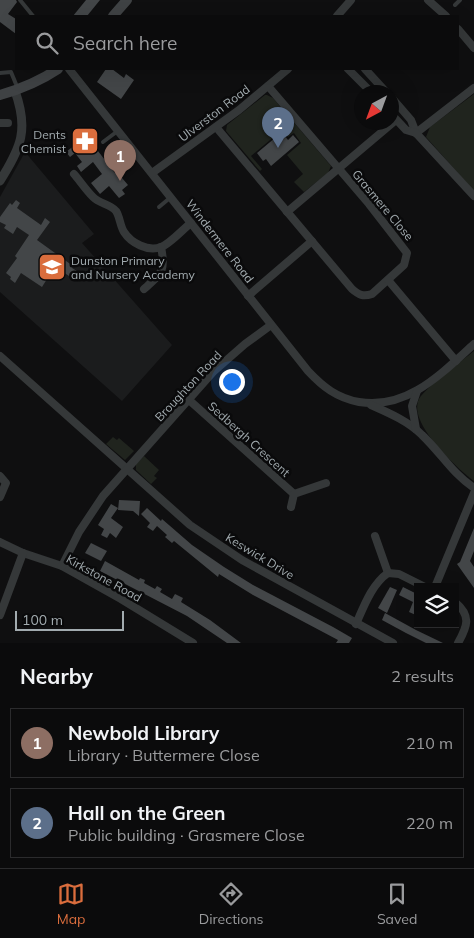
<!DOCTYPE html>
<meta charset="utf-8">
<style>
body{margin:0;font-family:Mulish,sans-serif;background:#19191a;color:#f1f3f6}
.controls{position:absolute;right:15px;bottom:15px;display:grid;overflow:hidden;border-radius:0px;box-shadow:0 5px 20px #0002}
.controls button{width:45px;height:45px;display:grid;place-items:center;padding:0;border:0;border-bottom:1px solid #2b2b2d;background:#0b0b0c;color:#f1f3f6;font:25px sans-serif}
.compass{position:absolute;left:354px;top:85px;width:45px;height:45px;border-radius:50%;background:#0b0b0c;box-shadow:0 5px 20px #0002;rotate:221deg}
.scale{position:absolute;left:15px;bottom:12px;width:109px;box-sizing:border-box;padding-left:5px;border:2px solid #a2abaf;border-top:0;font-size:14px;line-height:18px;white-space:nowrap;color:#a2abaf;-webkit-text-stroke:4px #0a0a0b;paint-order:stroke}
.you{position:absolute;left:231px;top:381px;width:18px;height:18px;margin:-12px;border:4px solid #fff;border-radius:50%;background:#1a73e8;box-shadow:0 0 0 8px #1a73e833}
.badge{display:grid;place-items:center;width:32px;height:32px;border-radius:50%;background:#da6d3d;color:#fff;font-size:16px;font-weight:700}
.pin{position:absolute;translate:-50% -41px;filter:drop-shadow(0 1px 2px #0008)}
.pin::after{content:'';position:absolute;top:26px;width:18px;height:15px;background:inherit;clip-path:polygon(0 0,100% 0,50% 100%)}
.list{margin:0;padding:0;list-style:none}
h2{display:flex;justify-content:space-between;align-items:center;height:65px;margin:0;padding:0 20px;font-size:21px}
h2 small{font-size:16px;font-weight:400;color:#9a9b9d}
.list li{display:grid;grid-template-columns:32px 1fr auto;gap:15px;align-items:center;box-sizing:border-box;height:70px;margin:0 10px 10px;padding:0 10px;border:1px solid #2b2b2d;border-radius:0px}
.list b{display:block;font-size:19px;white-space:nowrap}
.list p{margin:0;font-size:16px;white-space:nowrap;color:#9a9b9d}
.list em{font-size:16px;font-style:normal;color:#9a9b9d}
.icon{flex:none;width:28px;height:28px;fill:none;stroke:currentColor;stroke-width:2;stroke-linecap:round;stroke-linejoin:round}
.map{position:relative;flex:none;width:474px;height:643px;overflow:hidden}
.search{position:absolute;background:#0b0b0c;box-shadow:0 5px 20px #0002;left:15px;right:15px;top:15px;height:55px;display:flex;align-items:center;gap:12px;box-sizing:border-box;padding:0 18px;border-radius:0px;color:#9a9b9d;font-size:19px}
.sheet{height:225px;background:#0b0b0c}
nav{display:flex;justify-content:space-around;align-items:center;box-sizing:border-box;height:70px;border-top:1px solid #2b2b2d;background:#0b0b0c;font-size:14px;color:#9a9b9d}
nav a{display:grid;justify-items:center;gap:2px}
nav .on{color:#da6d3d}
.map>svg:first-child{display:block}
.built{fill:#1b1c1d}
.green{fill:#20241e}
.building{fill:#434648}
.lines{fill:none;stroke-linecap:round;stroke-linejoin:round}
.service{stroke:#353839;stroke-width:4}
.minor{stroke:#353839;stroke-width:8}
.tertiary{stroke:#353839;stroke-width:9}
.secondary{stroke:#3f4244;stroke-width:10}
.labels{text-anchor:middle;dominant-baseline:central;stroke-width:5;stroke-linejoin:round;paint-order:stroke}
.street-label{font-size:12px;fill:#a2abaf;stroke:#0a0a0b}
.poi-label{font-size:12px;fill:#a2abaf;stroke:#0a0a0b;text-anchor:end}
</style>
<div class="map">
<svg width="474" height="643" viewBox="0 0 474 643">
<rect width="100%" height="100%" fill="#0f0f10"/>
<polygon class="built" points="25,152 94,234 82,243 172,345 122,401 0,292 0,197"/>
<g class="green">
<polygon points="474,94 474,191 426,137 430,127"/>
<polygon points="265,95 267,95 273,98 331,166 328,173 304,192 294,182 303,174 287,155 301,143 294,133 288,137 282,130 251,156 262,169 260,171 226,131 227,125"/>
<path d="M474 351V481C457 468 407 423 419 399 426 387 462 361 474 351Z"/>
<polygon points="113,437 117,440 119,438 134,451 125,460 106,444"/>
<polygon points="144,456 159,470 154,476 157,478 151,484 136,470 136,464"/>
</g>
<g class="building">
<polygon points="0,0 16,0 17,2 8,14 16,19 16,34 0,22"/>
<polygon points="86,0 100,0 87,16 73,16"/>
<polygon points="106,69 112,69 124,78 126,74 134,80 121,99 97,82"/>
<polygon points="282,132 288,140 293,135 299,142 271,166 266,159 263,161 257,153"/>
<polygon points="85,137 89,143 91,142 115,173 117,172 128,185 122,190 125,194 119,198 109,186 100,194 91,183 102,174 93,162 81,172 77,166 82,162 75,153 70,157 66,152"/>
<polygon points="16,200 20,203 17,208 41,225 45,218 50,222 37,240 73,266 72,268 80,273 75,280 63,272 61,275 52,269 45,277 47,279 42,287 21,273 15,283 10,279 11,277 6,273 17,258 15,256 29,235 17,227 13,234 4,228 6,225 0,222 0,217 10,203 12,205"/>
<polygon points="119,500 140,501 139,516 133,511 118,510"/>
<polygon points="111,504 118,508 111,518 123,527 116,538 110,533 107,538 101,535 104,529 98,525"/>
<polygon points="147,508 161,521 162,519 192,545 224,567 253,585 333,627 352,638 349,643 336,643 338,640 253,595 219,574 218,577 174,541 172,543 165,537 167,535 157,526 153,531 147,527 150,523 141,514"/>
<polygon points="474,528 474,551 470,561 474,567 474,588 457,564 460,562"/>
<polygon points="91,543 107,551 101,561 85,553"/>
<polygon points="105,561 139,580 140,578 145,580 144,583 155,589 157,586 162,589 160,592 172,599 175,594 183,598 181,602 210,620 241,643 227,643 187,616 100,571"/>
<polygon points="390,587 397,590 387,613 378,608"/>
<polygon points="403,587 417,594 418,592 418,616 409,612 413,602 399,595"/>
<polygon points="385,613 416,630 443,643 426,643 406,633 382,620"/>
</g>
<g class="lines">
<g class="service">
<polyline points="20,0 33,16"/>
<polyline points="455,5 460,0"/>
<polyline points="0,73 11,72 18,89"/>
<polyline points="103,142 119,130"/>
<polyline points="122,163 136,152"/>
<polyline points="159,207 171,197"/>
</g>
<g class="minor">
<polyline points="428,0 446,16"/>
<polyline points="337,16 351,0"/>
<polyline points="458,29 474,48"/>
<path d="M69 69 308 371C323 387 337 398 359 402 407 410 441 374 474 344"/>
<polyline points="348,69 371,92"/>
<polyline points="365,69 386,92"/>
<polyline points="392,98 411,120 416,133 474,88"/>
<polyline points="392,115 406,130 416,133 474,196"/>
<polyline points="0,123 8,123"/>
<path d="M216 127 352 289C359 295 363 297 372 294L404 265 407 253 369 204 268 86"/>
<polyline points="152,173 239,110 288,69"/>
<path d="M74 174C80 181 86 190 93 197 100 204 110 204 116 211 120 217 120 226 124 232 131 243 148 252 161 247 170 244 183 229 191 223"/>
<polyline points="287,212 396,120"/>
<polyline points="388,280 456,361"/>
<path d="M144 289C162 273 166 271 161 247"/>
<polyline points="248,296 312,241"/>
<polyline points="0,356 190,525 242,560 393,643"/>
<polyline points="189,400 294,494"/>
<path d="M371 405C389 413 408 421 422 435 441 453 452 473 474 488"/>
<polyline points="416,429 412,406 417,391"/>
<polyline points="0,476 6,483 0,497"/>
<polyline points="291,507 294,494 326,483"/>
<polyline points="375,536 388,573"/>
<polyline points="0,542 23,553 62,566 121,599 193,643"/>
<polyline points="62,566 79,532 103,496 213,372 245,344 271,325"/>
<polyline points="435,587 474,493"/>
<path d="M455 602C472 616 467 627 458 643"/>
<polyline points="0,615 23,553"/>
<path d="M356 624C364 606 372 584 388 573L399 574 425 587"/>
</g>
<path class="tertiary" d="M0 181C21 147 29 130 15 91"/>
<g class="secondary">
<polyline points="113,16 127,0"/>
<path d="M0 95C21 89 40 81 58 69"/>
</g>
</g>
<defs>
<g id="pharmacy-square" transform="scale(1.4375)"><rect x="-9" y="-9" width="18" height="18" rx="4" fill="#da6d3d" stroke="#0a0a0b"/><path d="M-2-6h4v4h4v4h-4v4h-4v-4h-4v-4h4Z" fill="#fff"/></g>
<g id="school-square" transform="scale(1.4375)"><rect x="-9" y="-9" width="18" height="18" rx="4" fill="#da6d3d" stroke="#0a0a0b"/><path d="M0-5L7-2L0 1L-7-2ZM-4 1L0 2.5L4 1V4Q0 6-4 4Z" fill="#fff"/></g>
</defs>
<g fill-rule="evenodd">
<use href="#pharmacy-square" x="85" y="141"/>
<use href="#school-square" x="52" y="267"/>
</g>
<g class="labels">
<g class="street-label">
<text transform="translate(214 113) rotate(-37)">Ulverston Road</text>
<text transform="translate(383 205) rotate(50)">Grasmere Close</text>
<text transform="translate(220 241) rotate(52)">Windermere Road</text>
<text transform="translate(188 386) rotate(-47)">Broughton Road</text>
<text transform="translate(249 439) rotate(42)">Sedbergh Crescent</text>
<text transform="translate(260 556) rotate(31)">Keswick Drive</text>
<text transform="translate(104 578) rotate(29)">Kirkstone Road</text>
</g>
<g class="poi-label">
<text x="66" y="134">Dents<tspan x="66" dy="14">Chemist</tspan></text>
<text x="71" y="260" text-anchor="start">Dunston Primary<tspan x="71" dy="14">and Nursery Academy</tspan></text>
</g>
</g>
</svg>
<div class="controls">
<button><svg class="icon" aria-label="layers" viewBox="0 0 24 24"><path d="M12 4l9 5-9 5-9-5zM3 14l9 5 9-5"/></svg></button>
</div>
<svg class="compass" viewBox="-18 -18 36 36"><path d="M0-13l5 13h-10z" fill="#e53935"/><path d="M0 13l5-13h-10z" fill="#9a9b9d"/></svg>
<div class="scale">100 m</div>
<div class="you"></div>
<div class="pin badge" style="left:120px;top:181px;background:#8d6e63">1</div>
<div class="pin badge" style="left:278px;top:148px;background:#5c6f8a">2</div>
<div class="search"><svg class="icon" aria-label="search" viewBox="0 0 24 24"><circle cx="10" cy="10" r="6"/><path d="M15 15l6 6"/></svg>Search here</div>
</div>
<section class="sheet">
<h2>Nearby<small>2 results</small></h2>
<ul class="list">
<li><span class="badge" style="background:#8d6e63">1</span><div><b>Newbold Library</b><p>Library · Buttermere Close</p></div><em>210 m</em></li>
<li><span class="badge" style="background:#5c6f8a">2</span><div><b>Hall on the Green</b><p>Public building · Grasmere Close</p></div><em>220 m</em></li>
</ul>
</section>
<nav>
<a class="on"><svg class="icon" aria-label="map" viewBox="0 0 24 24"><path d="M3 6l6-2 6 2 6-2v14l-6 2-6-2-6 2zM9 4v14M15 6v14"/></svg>Map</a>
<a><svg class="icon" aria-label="directions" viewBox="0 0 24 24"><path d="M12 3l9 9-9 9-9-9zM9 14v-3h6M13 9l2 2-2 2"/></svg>Directions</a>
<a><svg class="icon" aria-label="saved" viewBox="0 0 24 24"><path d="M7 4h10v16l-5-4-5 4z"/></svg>Saved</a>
</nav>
